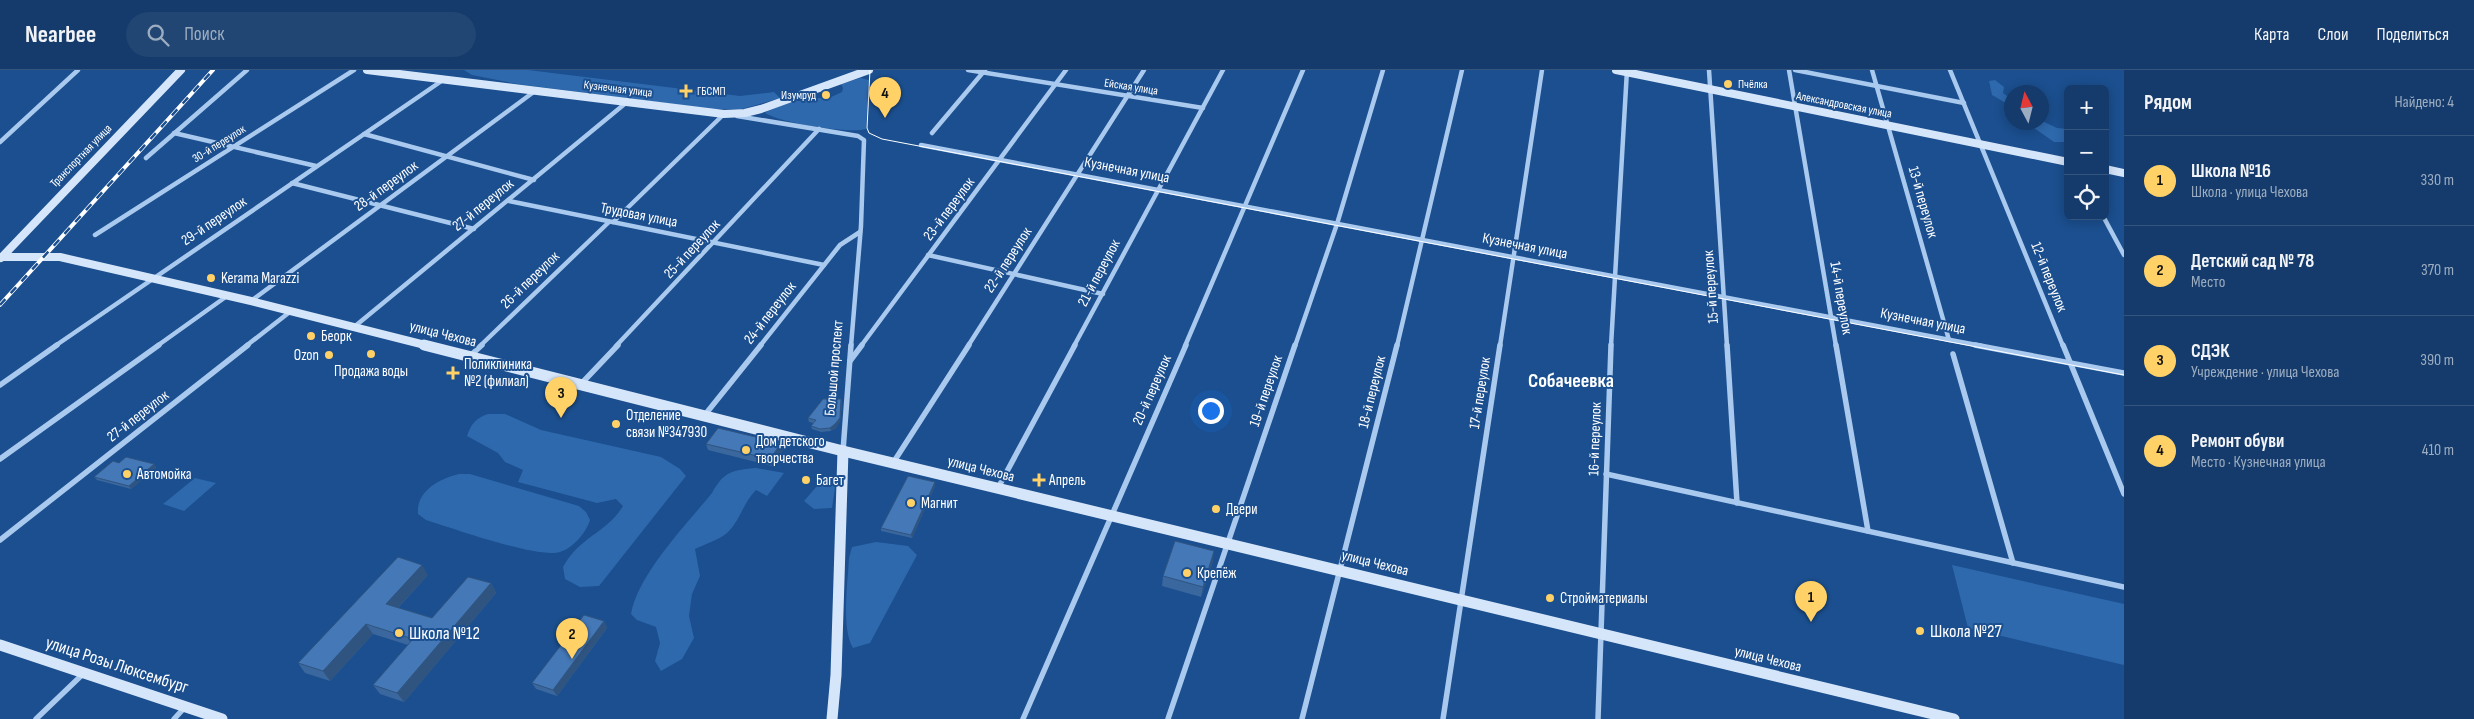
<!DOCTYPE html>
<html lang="ru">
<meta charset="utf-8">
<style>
body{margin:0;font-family:"Sofia Sans Condensed",sans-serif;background:#214673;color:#f1f3f6}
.controls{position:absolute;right:15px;top:15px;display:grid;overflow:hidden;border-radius:8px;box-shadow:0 2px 12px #0003}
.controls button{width:45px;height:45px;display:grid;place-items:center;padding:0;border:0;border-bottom:1px solid #33557e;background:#143b6b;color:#f1f3f6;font:25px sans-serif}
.compass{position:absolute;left:2004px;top:15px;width:45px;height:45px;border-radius:50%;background:#143b6b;box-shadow:0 2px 12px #0003;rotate:353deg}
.you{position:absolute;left:1210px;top:340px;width:18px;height:18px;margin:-12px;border:4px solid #fff;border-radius:50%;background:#1a73e8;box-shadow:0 0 0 8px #1a73e833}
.badge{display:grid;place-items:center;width:32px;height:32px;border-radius:50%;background:#ffd166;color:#111;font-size:16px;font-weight:700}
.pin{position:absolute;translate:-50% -41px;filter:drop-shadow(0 1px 2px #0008)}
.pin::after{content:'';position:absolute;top:26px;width:18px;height:15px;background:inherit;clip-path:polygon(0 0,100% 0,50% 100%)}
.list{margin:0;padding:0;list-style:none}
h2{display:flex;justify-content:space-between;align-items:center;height:65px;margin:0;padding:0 20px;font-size:21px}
h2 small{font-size:16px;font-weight:400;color:#9dadc1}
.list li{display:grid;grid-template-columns:32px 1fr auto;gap:15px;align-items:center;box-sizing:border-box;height:90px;padding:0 20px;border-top:1px solid #33557e}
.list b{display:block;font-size:19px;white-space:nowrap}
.list p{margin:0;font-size:16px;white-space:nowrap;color:#9dadc1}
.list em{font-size:16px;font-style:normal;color:#9dadc1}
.icon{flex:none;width:28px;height:28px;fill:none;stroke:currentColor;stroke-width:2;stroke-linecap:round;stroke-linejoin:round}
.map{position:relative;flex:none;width:2124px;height:649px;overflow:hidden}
header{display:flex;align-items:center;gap:30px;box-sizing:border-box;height:70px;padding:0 25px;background:#143b6b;border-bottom:1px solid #33557e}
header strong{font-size:24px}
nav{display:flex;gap:28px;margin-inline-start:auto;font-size:18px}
.search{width:350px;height:45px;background:#214673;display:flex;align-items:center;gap:12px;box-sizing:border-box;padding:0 18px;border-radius:28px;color:#9dadc1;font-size:19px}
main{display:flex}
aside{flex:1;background:#143b6b}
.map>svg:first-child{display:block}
.green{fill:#2e69ad}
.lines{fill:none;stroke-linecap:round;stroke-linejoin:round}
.street-far1{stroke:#a9c9ee;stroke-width:4.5}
.street{stroke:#a9c9ee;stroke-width:5.5}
.secondary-far1{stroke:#d6e6fa;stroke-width:8}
.secondary{stroke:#d6e6fa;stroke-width:11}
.tram{stroke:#fff;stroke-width:1}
.rail-casing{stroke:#fff;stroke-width:4}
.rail{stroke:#1b4f8f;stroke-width:2.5;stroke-dasharray:8;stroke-linecap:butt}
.wall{fill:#3a679d}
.shaded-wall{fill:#305480}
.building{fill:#4478b7;stroke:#305480}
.poi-dot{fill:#ffd166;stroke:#1b4f8f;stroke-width:2}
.labels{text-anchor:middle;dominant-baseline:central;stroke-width:4;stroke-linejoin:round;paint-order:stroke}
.far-poi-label{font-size:12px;fill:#fff;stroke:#1b4f8f;text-anchor:start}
.far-street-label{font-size:12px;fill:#fff;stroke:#1b4f8f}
.street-label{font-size:15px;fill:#fff;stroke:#1b4f8f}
.poi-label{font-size:15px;fill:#fff;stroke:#1b4f8f;text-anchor:start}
.near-poi-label{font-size:18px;fill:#fff;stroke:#1b4f8f;text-anchor:start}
.near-street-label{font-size:18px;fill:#fff;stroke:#1b4f8f}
.district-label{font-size:20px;font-weight:bold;fill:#fff;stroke:#1b4f8f}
</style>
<header>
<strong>Nearbee</strong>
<div class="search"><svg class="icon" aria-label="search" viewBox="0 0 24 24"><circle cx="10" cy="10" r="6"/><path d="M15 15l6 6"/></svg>Поиск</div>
<nav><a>Карта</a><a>Слои</a><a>Поделиться</a></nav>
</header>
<main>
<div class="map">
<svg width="2124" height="649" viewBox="0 0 2124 649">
<rect width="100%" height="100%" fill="#1b4f8f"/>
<g class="green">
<polygon points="464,0 528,0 740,26 774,22 780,28 742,39 711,39 517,14 472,5"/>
<path d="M860 8 869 10 866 59C849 64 781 53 765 43L768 40 805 28H829L842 22 843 18 841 14Z"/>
<polygon points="1995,10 2004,17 2003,23 2011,29 2011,36 1992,25 1989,11"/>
<polygon points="2042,51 2057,58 2068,59 2068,72 2054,72 2027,53"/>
<path d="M488 344H505L541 360 661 387 680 399 686 406 599 516 580 517 565 509 563 497C580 466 607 463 623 436L616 429 597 433 518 412 523 400 505 392 498 383 467 366C471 354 476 348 488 344Z"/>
<path d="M756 398 784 403 767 426 756 420C743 433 740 451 727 463 719 470 705 474 695 479L700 506 692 524 689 546 694 568 682 589 661 601 655 591 660 573 656 557 637 550 631 544C638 504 686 455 712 423 724 401 733 400 756 398Z"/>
<path d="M459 404H470L579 436 586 442 590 450C586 463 573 478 560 482 538 489 452 458 426 450L418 444C416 421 439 409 459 404Z"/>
<polygon points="195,408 216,413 184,441 163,434"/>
<polygon points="823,409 836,411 832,438 814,439 804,431"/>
<path d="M876 472 908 476 917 485 870 573 853 578C841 558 848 511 849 488L852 477Z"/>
<polygon points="1952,495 2124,534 2124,595 1968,558"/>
</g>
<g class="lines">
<g class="street-far1">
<polyline points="968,0 1203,38"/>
<polyline points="1709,0 1727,276"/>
<polyline points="1789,0 1836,276"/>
<polyline points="1795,0 1964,33"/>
<polyline points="1872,0 1949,270"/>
<polyline points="1950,0 2063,276"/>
<polyline points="737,46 858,66 864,70 861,156 851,276"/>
<polyline points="174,63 316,96"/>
<polyline points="932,63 985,0"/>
<polyline points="364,64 534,110"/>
<polyline points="0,72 78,0"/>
<polyline points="921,75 1982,276"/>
<polyline points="146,88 247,0"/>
<polyline points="292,113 474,159"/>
<polyline points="509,131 824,195"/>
<polyline points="2103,146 2124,185"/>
<polyline points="613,152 724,44"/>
<polyline points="95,165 354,0"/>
<polyline points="928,185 1103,224"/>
<polyline points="251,231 535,21"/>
<polyline points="354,257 627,32"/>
<polyline points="55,276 443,10"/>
<polyline points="157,276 227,226"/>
<polyline points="246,276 291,241"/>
<polyline points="480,276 609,152"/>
<polyline points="616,276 819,59"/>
<polyline points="760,276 840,175 860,162"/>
<polyline points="861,276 1066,0"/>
<polyline points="968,276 1144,0"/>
<polyline points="1074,276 1223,0"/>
<polyline points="1185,276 1303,0"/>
<polyline points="1295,276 1337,154 1383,0"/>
<polyline points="1397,276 1462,0"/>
<polyline points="1500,276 1542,0"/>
<polyline points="1611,276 1627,0"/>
</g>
<g class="street">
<polyline points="1727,275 1737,433"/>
<polyline points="1836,275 1868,461"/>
<polyline points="1975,275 2124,303"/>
<polyline points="2063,275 2124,424"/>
<polyline points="1953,284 2013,493"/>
<polyline points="470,286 482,275"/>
<polyline points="850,291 862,275"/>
<polyline points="581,314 618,275"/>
<polyline points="0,315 57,275"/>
<polyline points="704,346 761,275"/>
<polyline points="843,381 851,275"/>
<polyline points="0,389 159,275"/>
<polyline points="893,393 969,275"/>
<polyline points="1606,404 2124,517"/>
<polyline points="998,418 1075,275"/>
<polyline points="0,470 248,275"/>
<polyline points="36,649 84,603"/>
<polyline points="174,649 186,636"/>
<polyline points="1023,649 1186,275"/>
<polyline points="1168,649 1295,275"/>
<polyline points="1302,649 1397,275"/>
<polyline points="1443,649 1500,275"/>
<polyline points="1598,649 1611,275"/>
</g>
<g class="secondary-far1">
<polyline points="367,0 724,44 745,43 761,39 869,0"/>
<polyline points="1616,0 2068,92"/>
<polyline points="2105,99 2124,103"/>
<polyline points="0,187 60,187 251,231 429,276"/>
<polyline points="1,188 181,0"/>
</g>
<g class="secondary">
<polyline points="424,275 843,381 1954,649"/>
<polyline points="0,575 222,649"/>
<polyline points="832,649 836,605 843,381"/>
</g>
<polyline class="tram" points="870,0 867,58 869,63 882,69 2124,305"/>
<g class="rail-casing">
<polyline id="rail" points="0,235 213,0"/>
</g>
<use href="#rail" class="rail"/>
</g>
<g class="wall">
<polygon points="841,329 842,333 840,351 836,358 831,361 821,362 812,359 811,356 813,353 809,352 808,348"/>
<polygon points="706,374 783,380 772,396 708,380"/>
<polygon points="119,393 154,394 156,398 131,419 97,410 94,407"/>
<polygon points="935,416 912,468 881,461 881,458"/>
<polygon points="1213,491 1201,527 1162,516 1163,506"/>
<polygon points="428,505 398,538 432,548 491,513 496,523 404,632 380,624 373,615 408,575 373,564 330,611 305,603 298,593"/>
<polygon points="604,551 607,558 557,626 536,619 532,613"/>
</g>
<g class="shaded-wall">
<polygon points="841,329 842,333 840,351 836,358 831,361 830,358"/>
<polygon points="781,373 783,380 772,396 770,389"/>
<polygon points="154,394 156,398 131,419 129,416"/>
<polygon points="935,412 935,416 912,468 911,465"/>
<polygon points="1214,481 1213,491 1201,527 1203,517"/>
<polygon points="422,495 428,505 392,544 386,534"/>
<polygon points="491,513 496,523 404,632 397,623"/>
<polygon points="604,551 607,558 557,626 553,620"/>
<polygon points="366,554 373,564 330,611 323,601"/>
</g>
<g class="building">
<polygon points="823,329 841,329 840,348 835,354 830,358 820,359 811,356 816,350 808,348"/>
<polygon points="718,358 781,373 770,389 706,374"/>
<polygon points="126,387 154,394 129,416 94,407 113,391 119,393"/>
<polygon points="908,406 935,412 911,465 881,458"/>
<polygon points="1175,471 1214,481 1203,517 1163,506"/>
<polygon points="398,487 422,495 386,534 432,548 468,507 491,513 397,623 373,615 413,569 366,554 323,601 298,593"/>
<polygon points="584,545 604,551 553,620 532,613"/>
</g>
<g class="poi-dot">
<circle cx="1728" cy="14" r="5"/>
<path d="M683.5 13.5h5v5h5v5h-5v5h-5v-5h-5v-5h5z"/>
<circle cx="826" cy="25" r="5"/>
<circle cx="211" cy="208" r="5"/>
<circle cx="311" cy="266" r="5"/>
<circle cx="371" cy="284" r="5"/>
<circle cx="329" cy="285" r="5"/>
<path d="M450.5 295.5h5v5h5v5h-5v5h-5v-5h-5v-5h5z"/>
<circle cx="616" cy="354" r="5"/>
<circle cx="746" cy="380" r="5"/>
<circle cx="127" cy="404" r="5"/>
<circle cx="806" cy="410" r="5"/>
<path d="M1036.5 402.5h5v5h5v5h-5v5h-5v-5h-5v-5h5z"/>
<circle cx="911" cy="433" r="5"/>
<circle cx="1216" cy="439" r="5"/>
<circle cx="1187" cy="503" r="5"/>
<circle cx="1550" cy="528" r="5"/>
<circle cx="1920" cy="561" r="5"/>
<circle cx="399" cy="563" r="5"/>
</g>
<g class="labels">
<g class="far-poi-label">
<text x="1738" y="14">Пчёлка</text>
<text x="697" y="21">ГБСМП</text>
<text x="816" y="25" text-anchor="end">Изумруд</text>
</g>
<g class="far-street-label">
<text transform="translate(1131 17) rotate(9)">Ейская улица</text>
<text transform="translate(618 19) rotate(7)">Кузнечная улица</text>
<text transform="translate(1844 35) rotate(11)">Александровская улица</text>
<text transform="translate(219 74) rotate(-32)">30-й переулок</text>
<text transform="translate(81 86) rotate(-46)">Транспортная улица</text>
</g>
<g class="street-label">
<text transform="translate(1127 100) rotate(11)">Кузнечная улица</text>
<text transform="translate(386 116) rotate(-36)">28-й переулок</text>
<text transform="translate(1923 132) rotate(74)">13-й переулок</text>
<text transform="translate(483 135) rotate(-39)">27-й переулок</text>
<text transform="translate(949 139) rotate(-53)">23-й переулок</text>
<text transform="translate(639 145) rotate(11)">Трудовая улица</text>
<text transform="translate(214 151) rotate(-34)">29-й переулок</text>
<text transform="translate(1525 176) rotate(11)">Кузнечная улица</text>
<text transform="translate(692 179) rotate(-47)">25-й переулок</text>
<text transform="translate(1008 190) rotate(-57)">22-й переулок</text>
<text transform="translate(1099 203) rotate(-62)">21-й переулок</text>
<text transform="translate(2049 207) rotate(68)">12-й переулок</text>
<text transform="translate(530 210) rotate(-44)">26-й переулок</text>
<text transform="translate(1711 217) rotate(-94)">15-й переулок</text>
<text transform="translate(1841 228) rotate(80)">14-й переулок</text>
<text transform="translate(770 243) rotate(-52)">24-й переулок</text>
<text transform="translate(1923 251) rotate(11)">Кузнечная улица</text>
<text transform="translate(443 264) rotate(14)">улица Чехова</text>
<text transform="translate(834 298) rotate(-85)">Большой проспект</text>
<text transform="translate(1152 320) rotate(-66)">20-й переулок</text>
<text transform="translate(1266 321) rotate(-71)">19-й переулок</text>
<text transform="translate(1372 322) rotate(-76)">18-й переулок</text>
<text transform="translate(1480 323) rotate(-81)">17-й переулок</text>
<text transform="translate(138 346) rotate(-38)">27-й переулок</text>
<text transform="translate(1595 369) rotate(-88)">16-й переулок</text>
<text transform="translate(981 399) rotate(14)">улица Чехова</text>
<text transform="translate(1375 493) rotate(14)">улица Чехова</text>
<text transform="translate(1768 589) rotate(14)">улица Чехова</text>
</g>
<g class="poi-label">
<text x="221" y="208">Kerama Marazzi</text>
<text x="321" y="266">Беорк</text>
<text x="319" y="285" text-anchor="end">Ozon</text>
<text x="464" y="294">Поликлиника<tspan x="464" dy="17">№2 (филиал)</tspan></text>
<text x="371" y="301" text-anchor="middle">Продажа воды</text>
<text x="626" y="345">Отделение<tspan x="626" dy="17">связи №347930</tspan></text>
<text x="756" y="371">Дом детского<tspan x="756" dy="17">творчества</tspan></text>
<text x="137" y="404">Автомойка</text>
<text x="816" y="410">Багет</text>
<text x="1049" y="410">Апрель</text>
<text x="921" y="433">Магнит</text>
<text x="1226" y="439">Двери</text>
<text x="1197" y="503">Крепёж</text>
<text x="1560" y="528">Стройматериалы</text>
</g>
<g class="near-poi-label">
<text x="1930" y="561">Школа №27</text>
<text x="409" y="563">Школа №12</text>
</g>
<g class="near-street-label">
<text transform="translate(117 595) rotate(18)">улица Розы Люксембург</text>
</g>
<g class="district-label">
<text x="1571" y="311">Собачеевка</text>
</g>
</g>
</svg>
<div class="controls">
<button>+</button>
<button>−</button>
<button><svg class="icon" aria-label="locate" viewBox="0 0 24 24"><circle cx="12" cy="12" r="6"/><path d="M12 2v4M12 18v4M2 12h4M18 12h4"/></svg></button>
</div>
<svg class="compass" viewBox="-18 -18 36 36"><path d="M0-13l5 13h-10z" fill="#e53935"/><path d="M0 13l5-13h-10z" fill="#9dadc1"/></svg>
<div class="you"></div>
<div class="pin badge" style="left:1811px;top:552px">1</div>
<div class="pin badge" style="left:572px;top:589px">2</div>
<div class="pin badge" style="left:561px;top:348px">3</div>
<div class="pin badge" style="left:885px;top:48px">4</div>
</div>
<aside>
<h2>Рядом<small>Найдено: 4</small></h2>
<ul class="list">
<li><span class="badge">1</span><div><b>Школа №16</b><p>Школа · улица Чехова</p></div><em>330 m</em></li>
<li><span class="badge">2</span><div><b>Детский сад № 78</b><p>Место</p></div><em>370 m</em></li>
<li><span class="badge">3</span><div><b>СДЭК</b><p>Учреждение · улица Чехова</p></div><em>390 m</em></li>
<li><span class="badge">4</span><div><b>Ремонт обуви</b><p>Место · Кузнечная улица</p></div><em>410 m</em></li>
</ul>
</aside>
</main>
